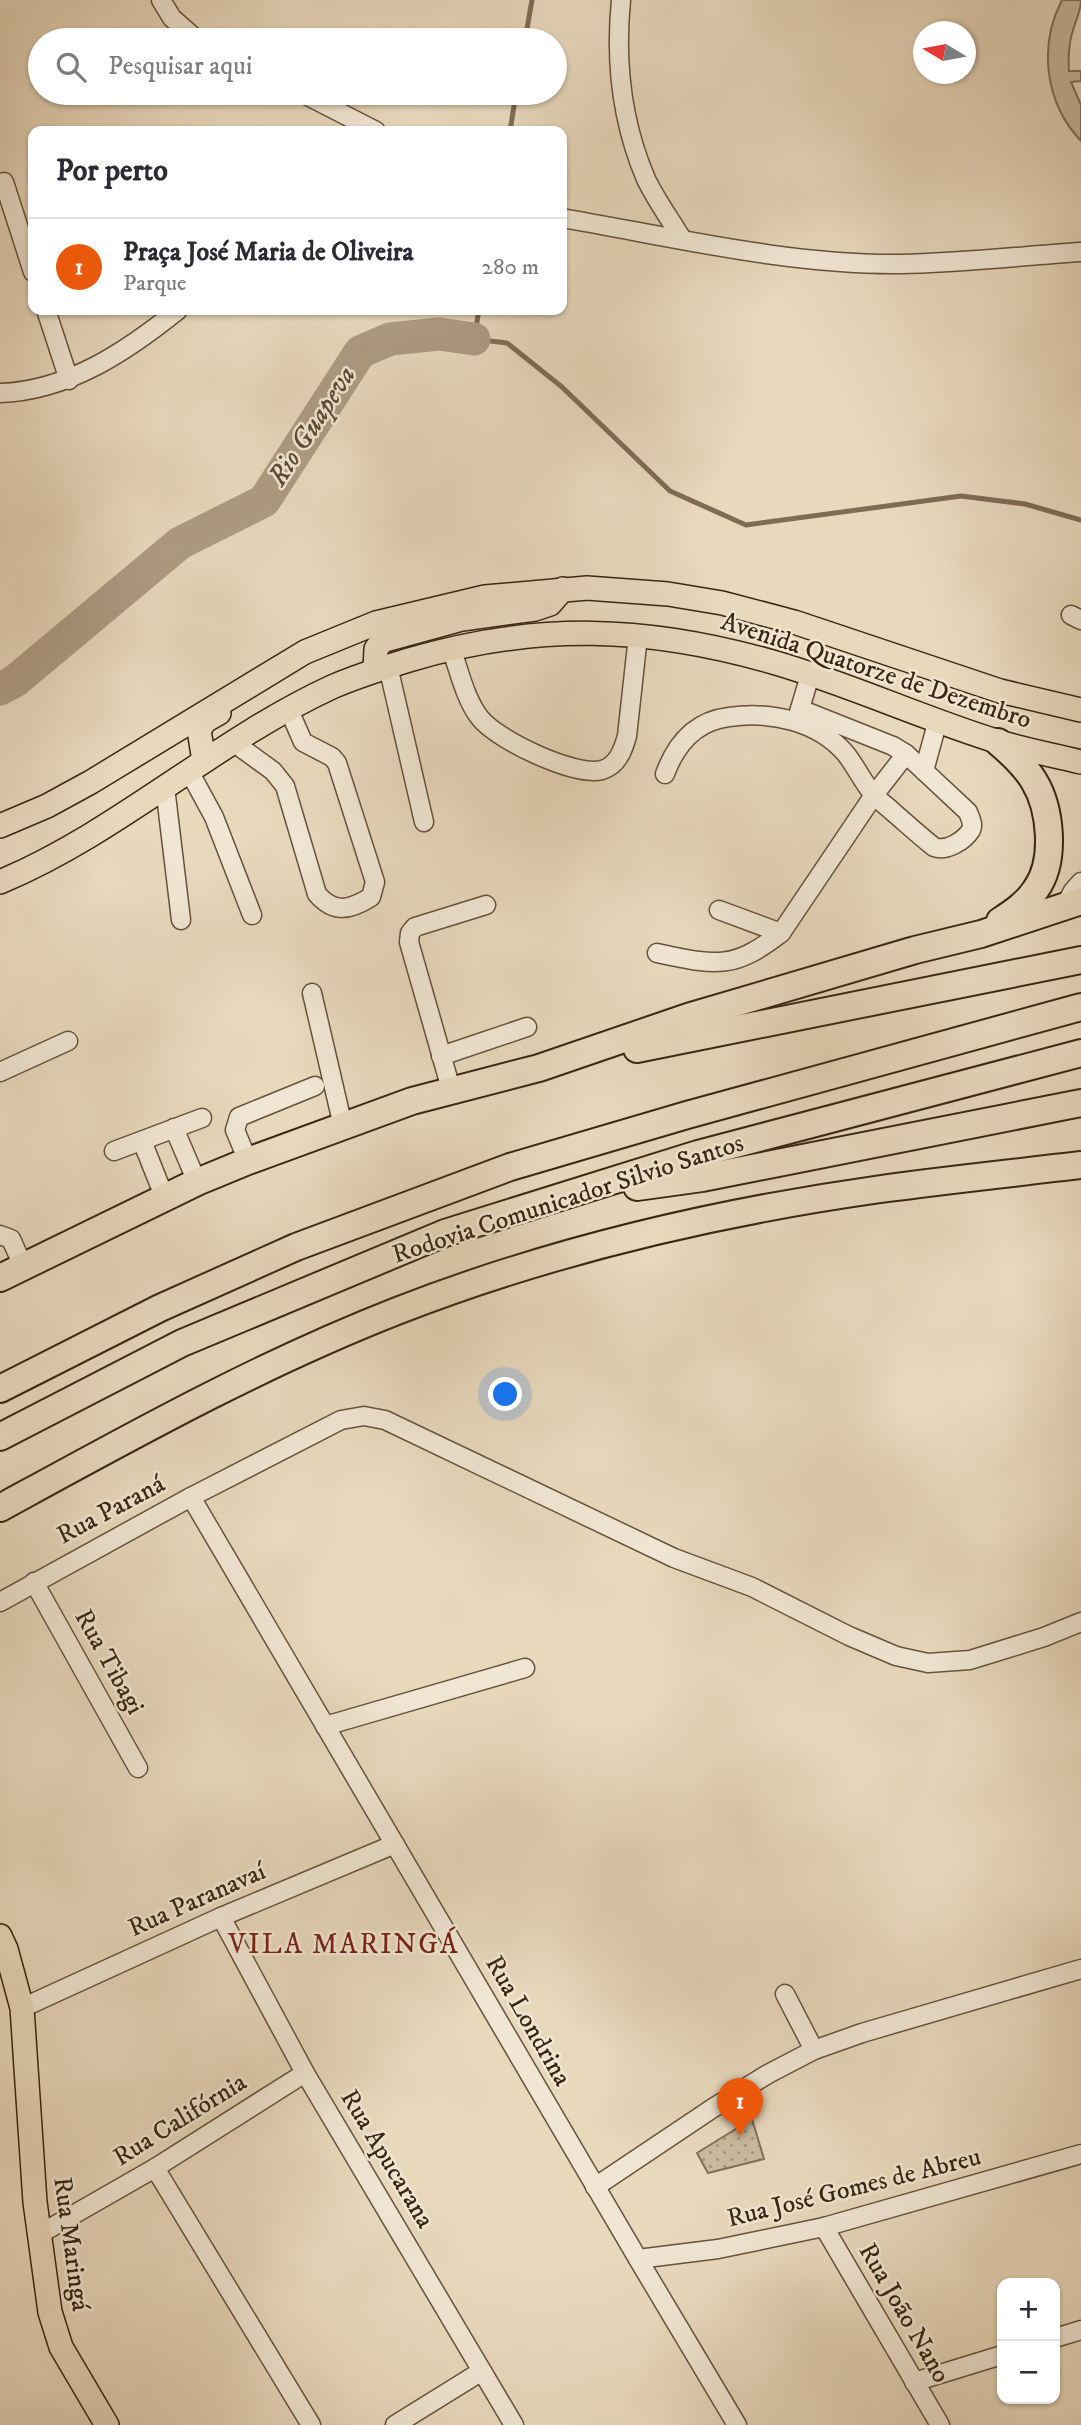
<!DOCTYPE html>
<html lang="pt">
<meta charset="utf-8">
<style>
body{margin:0;font-family:"IM FELL DW Pica",serif;background:#f2f2f3;color:#2b2b33}
.controls{position:absolute;right:21px;bottom:21px;display:grid;overflow:hidden;border-radius:14px;box-shadow:0 2px 5px #0004}
.controls button{width:63px;height:63px;display:grid;place-items:center;padding:0;border:0;border-bottom:2px solid #e1e1e2;background:#fff;color:#2b2b33;font:35px sans-serif}
.compass{position:absolute;left:913px;top:21px;width:63px;height:63px;border-radius:50%;background:#fff;box-shadow:0 2px 5px #0004;rotate:280deg}
.you{position:absolute;left:506px;top:1395px;width:24px;height:24px;margin:-18px;border:5px solid #fff;border-radius:50%;background:#1a73e8;box-shadow:0 0 0 10px #1a73e833}
.badge{display:grid;place-items:center;width:46px;height:46px;border-radius:50%;background:#ea580c;color:#fff;font-size:23px;font-weight:700}
.pin{position:absolute;translate:-50% -58px;filter:drop-shadow(0 2px 4px #0008)}
.pin::after{content:'';position:absolute;top:37px;width:24px;height:21px;background:inherit;clip-path:polygon(0 0,100% 0,50% 100%)}
.list{margin:0;padding:0;list-style:none}
h2{display:flex;justify-content:space-between;align-items:center;height:91px;margin:0;padding:0 28px;font-size:30px}
h2 small{font-size:23px;font-weight:400;color:#7c7c81}
.list li{display:grid;grid-template-columns:46px 1fr auto;gap:21px;align-items:center;box-sizing:border-box;height:98px;padding:0 28px;border-top:2px solid #e1e1e2}
.list b{display:block;font-size:26px;white-space:nowrap}
.list p{margin:0;font-size:23px;white-space:nowrap;color:#7c7c81}
.list em{font-size:23px;font-style:normal;color:#7c7c81}
.icon{flex:none;width:38px;height:38px;fill:none;stroke:currentColor;stroke-width:2;stroke-linecap:round;stroke-linejoin:round}
.map{position:relative;flex:none;width:1081px;height:2425px;overflow:hidden}
.search{position:absolute;background:#fff;box-shadow:0 2px 5px #0004;left:28px;top:28px;width:539px;height:77px;display:flex;align-items:center;gap:18px;box-sizing:border-box;padding:0 24px;border-radius:38px;color:#7c7c81;font-size:26px}
.panel{position:absolute;background:#fff;box-shadow:0 2px 5px #0004;left:28px;top:126px;width:539px;height:189px;border-radius:14px}
.map>svg:first-child{display:block}
.grass{fill:url(#grass-dots);stroke:#827058;stroke-width:2}
.pitch{fill:#caba9f;stroke:#827058;stroke-width:2}
.lines{fill:none;stroke-linecap:round;stroke-linejoin:round}
.stream{stroke:#7f6c55;stroke-width:5}
.river{stroke:#ad9b82;stroke-width:33}
.minor-casing{stroke:#66523c;stroke-width:21}
.major-casing{stroke:#3a2611;stroke-width:26}
.highway-casing{stroke:#3a2611;stroke-width:30}
.minor{stroke:#f0e6d3;stroke-width:18}
.major{stroke:#e8d8bc;stroke-width:23}
.highway{stroke:#e8d8bc;stroke-width:26}
.labels{text-anchor:middle;dominant-baseline:central;stroke-width:5;stroke-linejoin:round;paint-order:stroke}
.street-label{font-size:26px;fill:#3a2611;stroke:#f0e6d3}
.water-label{font-size:28px;font-style:italic;fill:#5c4933;stroke:#f0e6d3}
.neighbourhood-label{font-size:28px;letter-spacing:2px;fill:#7a1f14;stroke:#f0e6d3}
</style>
<div class="map">
<svg width="1081" height="2425" viewBox="0 0 1081 2425">
<defs>
<pattern id="grass-dots" width="8" height="8" patternUnits="userSpaceOnUse" patternTransform="scale(1.75)"><rect width="8" height="8" fill="#caba9f"/><path d="M2 2h.1M6 6h.1" fill="none" stroke="#a59780" stroke-width="1.8" stroke-linecap="round"/></pattern>
</defs>
<rect width="100%" height="100%" fill="#e8d8bc"/>
<filter id="stains"><feTurbulence type="fractalNoise" baseFrequency=".00286" numOctaves="4"/><feColorMatrix values="0 0 0 0 .2 0 0 0 0 .09 0 0 0 0 .02 0 0 0 .5 -.17"/></filter>
<radialGradient id="worn" r=".72"><stop offset=".6" stop-color="#630" stop-opacity="0"/><stop offset="1" stop-color="#630" stop-opacity=".3"/></radialGradient>
<polygon class="grass" points="752,2119 764,2159 708,2173 697,2153"/>
<path class="pitch" d="M1062 0H1081C1081 10 1077 17 1074 27 1069 41 1068 57 1069 71H1081V81L1071 82 1081 105V141C1045 103 1038 46 1062 0Z"/>
<g class="lines">
<g class="stream">
<polyline points="525,40 532,0"/>
<polyline points="510,131 516,93"/>
<polyline points="479,310 474,339 507,343 562,387 670,491 746,525 961,496 1025,504 1081,520"/>
</g>
<polyline class="river" points="0,689 15,681 180,543 264,501 360,352 390,339 439,334 474,339"/>
<g class="minor-casing">
<g id="minor">
<polyline points="161,0 172,18 197,40"/>
<path d="M621 0C615 61 622 123 646 179 656 200 670 219 682 239"/>
<polyline points="302,93 376,131"/>
<polyline points="4,182 33,272"/>
<path d="M562 218C673 237 787 265 900 264 960 263 1021 256 1081 252"/>
<polyline points="46,310 69,380"/>
<path d="M0 393C68 391 127 351 178 310"/>
<polyline points="1071,615 1081,620"/>
<path d="M451 648C459 670 465 699 480 718 497 740 575 777 602 770 618 765 623 750 627 736L638 636"/>
<polyline points="388,666 424,822"/>
<polyline points="797,719 810,675"/>
<path d="M233 742 273 771 285 786 317 894C334 914 350 910 371 897L375 882 337 763 332 757 303 742 289 710"/>
<polyline points="189,771 214,817 252,915"/>
<polyline points="924,771 938,720"/>
<path d="M665 774C676 744 695 721 729 717 770 711 818 721 846 754 856 767 863 782 873 794 879 801 887 806 893 812 907 824 920 836 934 847 946 852 964 841 971 830 974 824 970 818 968 812L906 754 893 746 800 709"/>
<polyline points="165,787 181,920"/>
<polyline points="1064,908 1073,891 1081,882"/>
<polyline points="719,910 781,933 874,795 906,754"/>
<path d="M657 953C715 965 732 971 781 933"/>
<polyline points="312,993 343,1126"/>
<polyline points="441,1056 527,1027"/>
<polyline points="0,1072 68,1041"/>
<polyline points="451,1089 409,942 410,933 415,927 486,905"/>
<polyline points="174,1128 197,1182"/>
<polyline points="142,1141 164,1196"/>
<polyline points="114,1151 202,1118"/>
<polyline points="248,1161 235,1130 239,1117 315,1086"/>
<polyline points="0,1235 11,1239 23,1266"/>
<polyline points="191,1497 638,2259 737,2425"/>
<polyline points="34,1582 138,1768"/>
<polyline points="0,1602 191,1497 341,1420 364,1416 385,1420 674,1558 752,1587 849,1636 896,1656 928,1663 970,1660 1044,1637 1081,1622"/>
<polyline points="325,1726 525,1668"/>
<polyline points="221,1917 305,2073 514,2425"/>
<polyline points="785,1994 814,2050"/>
<polyline points="22,2008 221,1917 395,1844"/>
<polyline points="155,2168 311,2425"/>
<polyline points="595,2187 713,2108 768,2074 814,2050 862,2033 1081,1969"/>
<polyline points="824,2227 940,2425"/>
<polyline points="38,2235 155,2168 305,2073"/>
<polyline points="638,2259 718,2249 824,2227 1081,2154"/>
<polyline points="1055,2338 1081,2330"/>
<polyline points="914,2382 1002,2355"/>
<polyline points="395,2425 482,2371"/>
</g>
</g>
<g class="major-casing">
<g id="major">
<polyline points="375,670 376,649 382,641 462,619 535,609 550,604 563,589"/>
<polyline points="204,761 199,730 205,721 219,713"/>
<polyline points="0,826 47,806 91,782 305,652 376,623 485,597 587,588 668,594 722,603 794,622 1000,691 1081,710"/>
<path d="M0 882C119 832 215 741 332 687 357 676 383 668 409 660 537 622 648 626 776 663 851 685 922 718 996 741 1024 750 1053 755 1081 762"/>
<polyline points="0,1936 6,1949 22,2008 35,2202 50,2312 61,2347 107,2425"/>
</g>
</g>
<g class="highway-casing">
<g id="highway">
<path d="M998 742C1011 753 1025 766 1034 781 1051 809 1056 861 1036 889 1027 903 1014 912 1000 921"/>
<polyline points="637,1049 1081,960"/>
<polyline points="637,1187 702,1178 1081,1103"/>
<polyline points="0,1278 197,1182 248,1161 412,1101 539,1068 688,1017 915,950 981,934 1081,901"/>
<polyline points="0,1389 160,1308 296,1247 510,1167 687,1115 1081,1007"/>
<polyline points="0,1437 182,1343 445,1233 698,1154 1081,1053"/>
<path d="M0 1508C130 1437 259 1365 397 1311 551 1251 717 1212 881 1189 947 1180 1014 1173 1081 1165"/>
</g>
</g>
<use href="#minor" class="minor"/>
<use href="#major" class="major"/>
<use href="#highway" class="highway"/>
</g>
<g class="labels">
<g class="street-label">
<text transform="translate(876 671) rotate(18)">Avenida Quatorze de Dezembro</text>
<text transform="translate(568 1199) rotate(-18)">Rodovia Comunicador Silvio Santos</text>
<text transform="translate(111 1510) rotate(-28)">Rua Paraná</text>
<text transform="translate(109 1662) rotate(61)">Rua Tibagi</text>
<text transform="translate(197 1900) rotate(-24)">Rua Paranavaí</text>
<text transform="translate(528 2021) rotate(60)">Rua Londrina</text>
<text transform="translate(180 2120) rotate(-32)">Rua Califórnia</text>
<text transform="translate(387 2159) rotate(59)">Rua Apucarana</text>
<text transform="translate(854 2188) rotate(-14)">Rua José Gomes de Abreu</text>
<text transform="translate(71 2244) rotate(82)">Rua Maringá</text>
<text transform="translate(904 2313) rotate(60)">Rua João Nano</text>
</g>
<g class="water-label">
<text transform="translate(312 426) rotate(-57)">Rio Guapeva</text>
</g>
<g class="neighbourhood-label">
<text x="344" y="1944">VILA MARINGÁ</text>
</g>
</g>
<rect width="100%" height="100%" filter="url(#stains)"/>
<rect width="100%" height="100%" fill="url(#worn)"/>
</svg>
<div class="controls">
<button>+</button>
<button>−</button>
</div>
<svg class="compass" viewBox="-18 -18 36 36"><path d="M0-13l5 13h-10z" fill="#e53935"/><path d="M0 13l5-13h-10z" fill="#7c7c81"/></svg>
<div class="you"></div>
<div class="pin badge" style="left:740px;top:2136px">1</div>
<div class="search"><svg class="icon" aria-label="search" viewBox="0 0 24 24"><circle cx="10" cy="10" r="6"/><path d="M15 15l6 6"/></svg>Pesquisar aqui</div>
<section class="panel">
<h2>Por perto<small></small></h2>
<ul class="list">
<li><span class="badge">1</span><div><b>Praça José Maria de Oliveira</b><p>Parque</p></div><em>280 m</em></li>
</ul>
</section>
</div>
